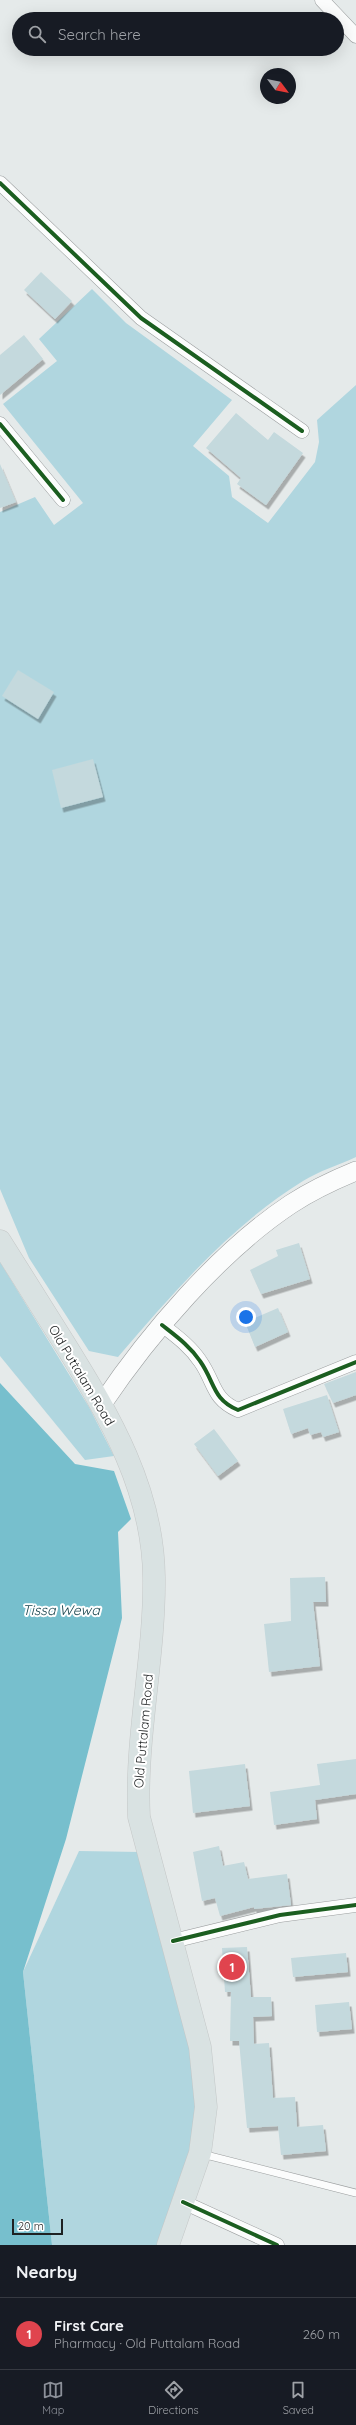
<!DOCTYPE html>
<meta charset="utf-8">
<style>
body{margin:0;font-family:Quicksand,sans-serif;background:#242831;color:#f1f3f6}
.compass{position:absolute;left:260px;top:68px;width:36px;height:36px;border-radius:50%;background:#171b24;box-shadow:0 4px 16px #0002;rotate:122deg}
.scale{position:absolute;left:12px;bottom:10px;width:51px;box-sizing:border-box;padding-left:4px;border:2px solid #1e2122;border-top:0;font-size:11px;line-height:14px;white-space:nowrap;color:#1e2122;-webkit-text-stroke:3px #fff;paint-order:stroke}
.you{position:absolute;left:246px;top:1317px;width:14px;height:14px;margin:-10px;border:3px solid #fff;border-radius:50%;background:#1a73e8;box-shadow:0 0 0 6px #1a73e833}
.badge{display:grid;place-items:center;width:26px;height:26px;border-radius:50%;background:#8c9099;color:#fff;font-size:13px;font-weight:700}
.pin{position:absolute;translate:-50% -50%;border:2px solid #fff;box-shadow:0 1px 4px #0006}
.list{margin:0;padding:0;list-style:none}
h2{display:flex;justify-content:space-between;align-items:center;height:52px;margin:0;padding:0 16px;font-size:17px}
h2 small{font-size:13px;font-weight:400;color:#9ea1a6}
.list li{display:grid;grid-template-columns:26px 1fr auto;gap:12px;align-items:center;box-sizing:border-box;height:72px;padding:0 16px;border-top:1px solid #363941}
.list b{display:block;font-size:15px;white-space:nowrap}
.list p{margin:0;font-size:13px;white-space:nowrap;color:#9ea1a6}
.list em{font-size:13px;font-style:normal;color:#9ea1a6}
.icon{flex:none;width:22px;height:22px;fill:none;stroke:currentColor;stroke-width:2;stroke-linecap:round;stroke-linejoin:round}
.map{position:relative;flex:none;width:356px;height:2245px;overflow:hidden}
.search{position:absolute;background:#171b24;box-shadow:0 4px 16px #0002;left:12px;right:12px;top:12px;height:44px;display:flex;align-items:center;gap:10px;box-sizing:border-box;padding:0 14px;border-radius:22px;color:#9ea1a6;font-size:15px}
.sheet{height:124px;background:#171b24}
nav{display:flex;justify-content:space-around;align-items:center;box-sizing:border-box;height:56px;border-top:1px solid #363941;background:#171b24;font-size:11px;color:#9ea1a6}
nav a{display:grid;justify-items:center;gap:2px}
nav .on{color:#8c9099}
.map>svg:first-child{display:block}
.green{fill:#b0d6df}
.water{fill:#77bfcd}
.building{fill:#c4d9dd;filter:url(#shadow)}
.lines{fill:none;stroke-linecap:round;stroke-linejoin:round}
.service-casing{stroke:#9b9e9f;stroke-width:8}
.minor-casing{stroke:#9b9e9f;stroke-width:15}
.secondary-casing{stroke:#9b9e9f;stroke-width:20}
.primary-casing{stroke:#c4c7c7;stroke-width:23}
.service{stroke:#fbfcfc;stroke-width:7}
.minor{stroke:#fbfcfc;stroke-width:14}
.secondary{stroke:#fbfcfc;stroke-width:19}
.primary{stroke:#d9e2e2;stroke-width:22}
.cycleway-casing{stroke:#fff;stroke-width:6}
.cycleway{stroke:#1b5e20;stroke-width:4}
.labels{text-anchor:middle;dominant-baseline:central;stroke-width:4;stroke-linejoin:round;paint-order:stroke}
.street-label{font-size:13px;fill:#1e2122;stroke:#fff}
.water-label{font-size:14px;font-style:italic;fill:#17444d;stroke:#fff}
</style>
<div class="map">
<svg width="356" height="2245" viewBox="0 0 356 2245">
<defs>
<filter id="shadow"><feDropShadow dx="2.5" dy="4.5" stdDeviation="0" flood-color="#0004"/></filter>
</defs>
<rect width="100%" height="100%" fill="#e5eaea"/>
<g class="green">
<path d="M92 289 126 323 232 400 193 446 229 476 232 497 268 523 315 462 319 442 317 420 356 385V1157C339 1165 319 1171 303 1181 229 1227 174 1292 118 1357L89 1351 29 1258 0 1189V512L35 497 54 525 83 503 3 404 57 361 39 339Z"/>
<polygon points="0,1262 89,1407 114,1456 85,1460 0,1356"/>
<polygon points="79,1851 140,1852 166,1946 194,2069 197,2136 159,2245 52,2245 23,1972"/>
</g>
<polygon class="water" points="0,1383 75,1464 114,1471 131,1519 118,1532 122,1618 66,1839 23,1972 52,2245 0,2245"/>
<g class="building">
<polygon points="41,272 72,301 55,319 24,290"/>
<polygon points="24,335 43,359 0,395 0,355"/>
<polygon points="236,413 268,440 274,432 303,453 266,505 237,484 241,478 206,448"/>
<polygon points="0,464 16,502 0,508"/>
<polygon points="18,670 54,692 38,719 2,696"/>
<polygon points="93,759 103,797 61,808 52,770"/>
<polygon points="299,1243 310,1279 261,1294 250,1270 278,1256 276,1250"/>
<polygon points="278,1308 288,1332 255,1347 245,1322"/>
<polygon points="356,1372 356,1395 333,1403 324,1384"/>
<polygon points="327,1395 339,1432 323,1437 321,1432 310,1435 308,1428 291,1434 283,1409"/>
<polygon points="214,1429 238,1461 218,1476 194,1444"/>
<polygon points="325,1577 326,1602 313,1602 320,1666 269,1672 264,1624 291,1621 290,1578"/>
<polygon points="356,1759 356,1794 315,1800 317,1819 274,1825 270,1792 320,1785 317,1764"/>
<polygon points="245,1764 250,1806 193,1813 189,1771"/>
<polygon points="219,1846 223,1866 244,1862 248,1879 287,1874 291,1905 254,1909 254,1907 220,1916 215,1898 202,1901 193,1852"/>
<polygon points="247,1947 251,1997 271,1997 272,2016 253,2017 254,2044 269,2043 273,2098 295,2097 297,2127 323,2125 326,2151 281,2155 278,2126 247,2128 239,2041 230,2041 231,1992 225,1992 222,1948"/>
<polygon points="346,1953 348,1972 293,1977 291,1958"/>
<polygon points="349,2002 352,2029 317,2032 315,2005"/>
</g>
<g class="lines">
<g class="service-casing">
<polyline id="service" points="202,2154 356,2193"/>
</g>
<g class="minor-casing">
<g id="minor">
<polyline points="322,0 356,36"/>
<polyline points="0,183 141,318 302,431"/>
<polyline points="0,424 63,500"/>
<path d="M162 1325C176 1336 190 1346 200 1361 215 1382 212 1399 238 1410L356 1362"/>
<polyline points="173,1941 280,1915 356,1905"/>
<polyline points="183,2202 277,2245"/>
</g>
</g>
<g class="secondary-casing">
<path id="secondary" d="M102 1404C149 1334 220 1251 291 1204 311 1191 334 1180 356 1171"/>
</g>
<g class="primary-casing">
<path id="primary" d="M0 1241C22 1276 44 1311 66 1346 110 1417 153 1490 154 1577 155 1657 135 1737 139 1817L200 2047 206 2107 200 2153 168 2245"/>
</g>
<use href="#service" class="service"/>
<use href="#minor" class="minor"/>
<use href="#secondary" class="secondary"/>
<use href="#primary" class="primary"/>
<g class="cycleway-casing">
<g id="cycleway">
<polyline points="0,183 141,318 302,431"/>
<polyline points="0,424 63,500"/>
<path d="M162 1325C176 1336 190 1346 200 1361 215 1382 212 1399 238 1410L356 1362"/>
<polyline points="173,1941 280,1915 356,1905"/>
<polyline points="183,2202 277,2245"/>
</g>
</g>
<use href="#cycleway" class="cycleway"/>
</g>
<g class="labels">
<g class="street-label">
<text transform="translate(82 1375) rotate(59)">Old Puttalam Road</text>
<text transform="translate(143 1731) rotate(-85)">Old Puttalam Road</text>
</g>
<g class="water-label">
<text x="61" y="1610">Tissa Wewa</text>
</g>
</g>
</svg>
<svg class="compass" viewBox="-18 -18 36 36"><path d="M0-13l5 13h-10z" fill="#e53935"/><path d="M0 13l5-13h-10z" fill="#9ea1a6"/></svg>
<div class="scale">20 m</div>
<div class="you"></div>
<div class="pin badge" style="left:232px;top:1967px;background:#e0444e">1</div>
<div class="search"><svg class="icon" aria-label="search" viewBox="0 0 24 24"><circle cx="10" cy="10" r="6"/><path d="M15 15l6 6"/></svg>Search here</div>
</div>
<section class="sheet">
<h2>Nearby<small></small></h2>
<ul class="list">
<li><span class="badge" style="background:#e0444e">1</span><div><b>First Care</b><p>Pharmacy · Old Puttalam Road</p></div><em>260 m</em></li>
</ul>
</section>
<nav>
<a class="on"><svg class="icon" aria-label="map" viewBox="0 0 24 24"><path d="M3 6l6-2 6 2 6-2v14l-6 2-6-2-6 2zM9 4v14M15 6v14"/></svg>Map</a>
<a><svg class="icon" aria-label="directions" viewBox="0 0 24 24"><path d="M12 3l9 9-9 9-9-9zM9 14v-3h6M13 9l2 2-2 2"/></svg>Directions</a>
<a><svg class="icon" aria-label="saved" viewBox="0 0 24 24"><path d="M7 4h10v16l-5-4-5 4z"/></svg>Saved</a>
</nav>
